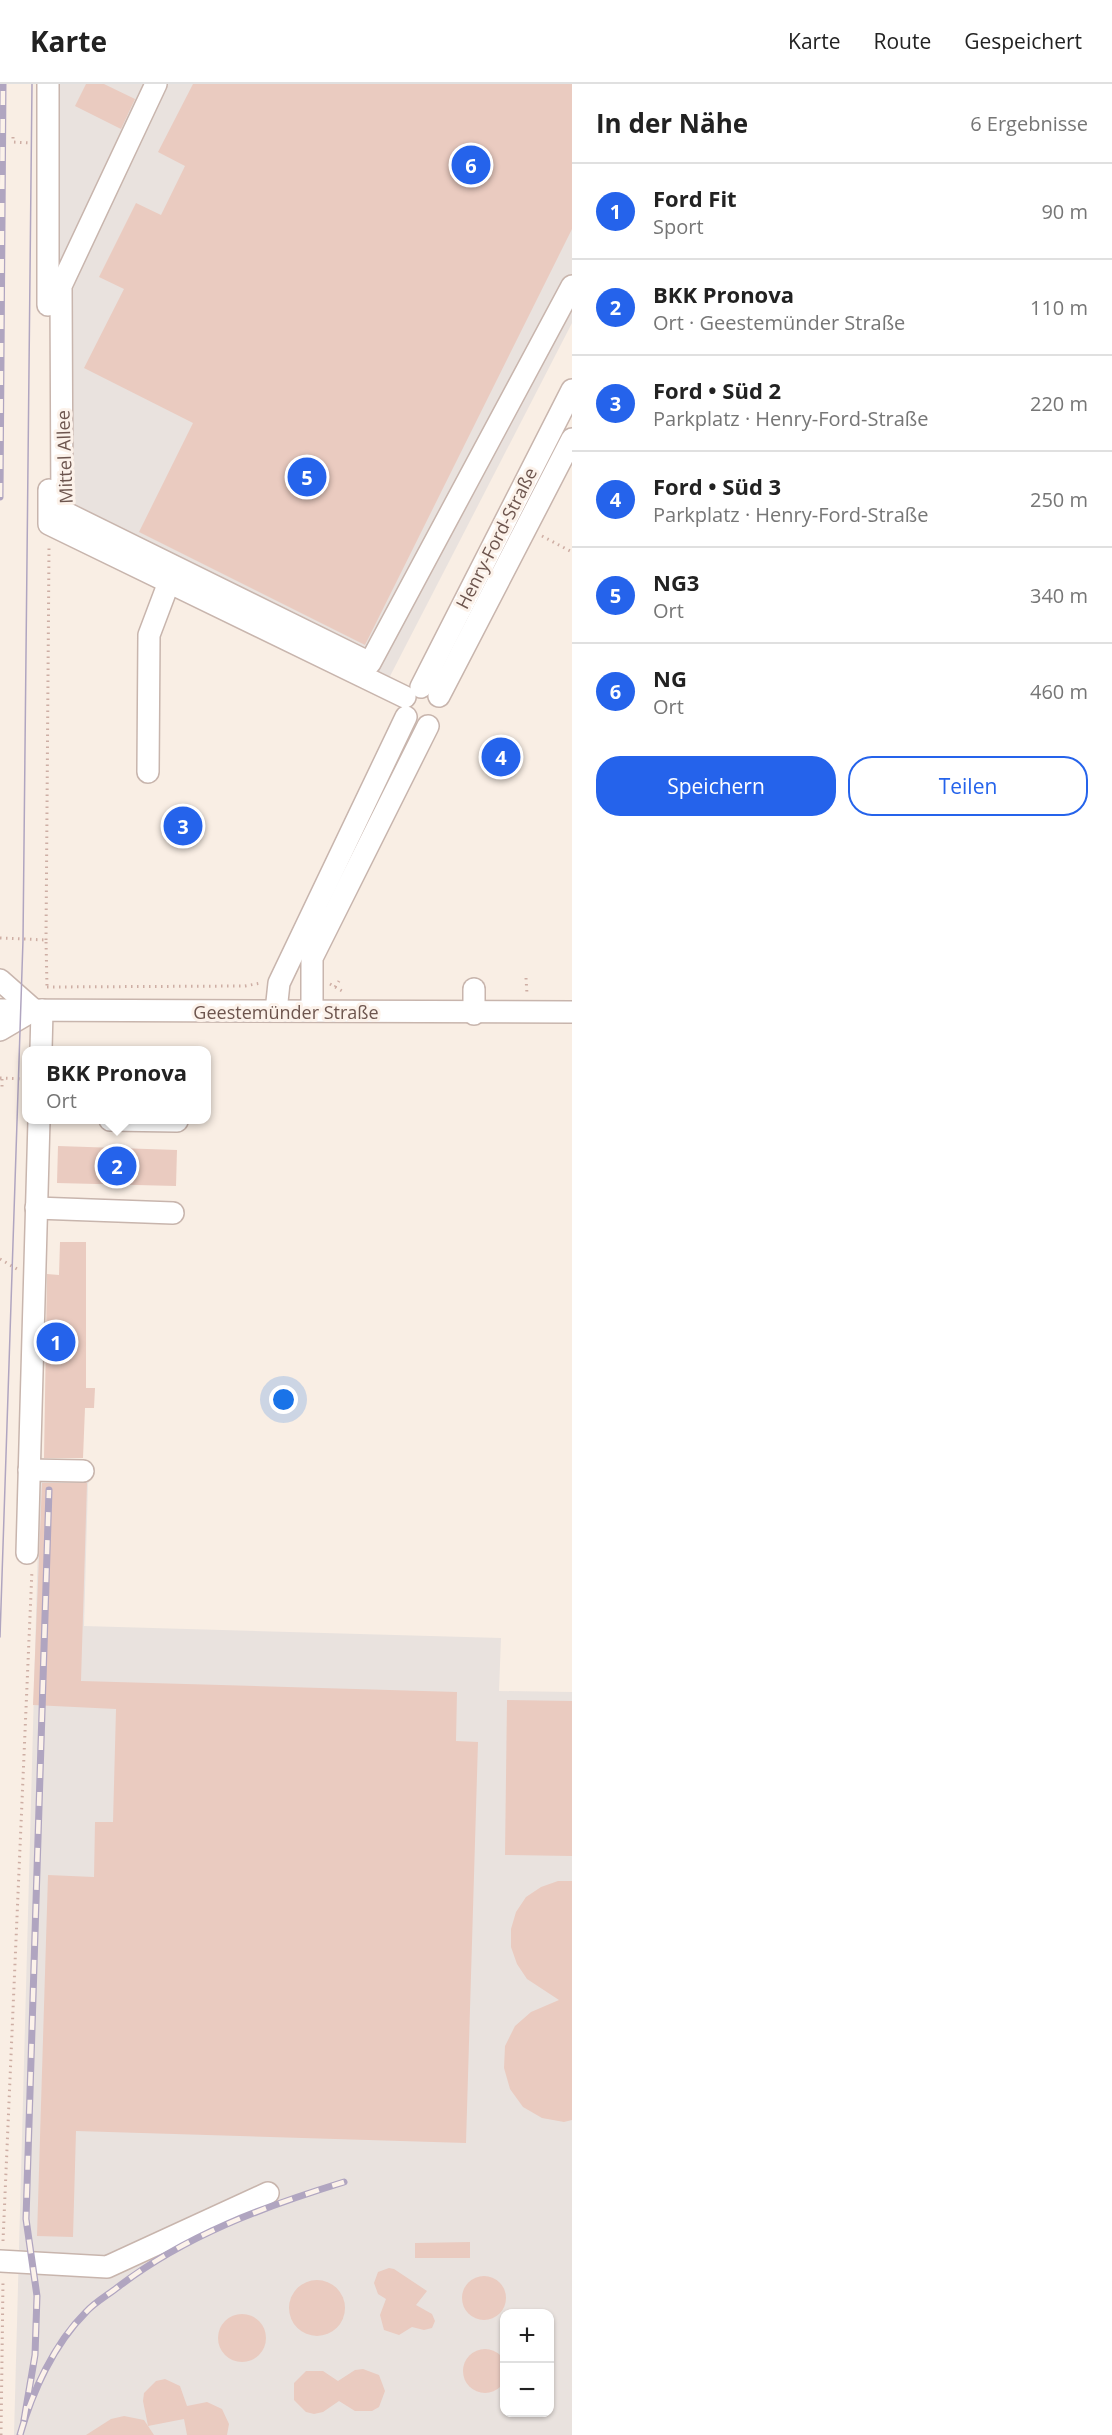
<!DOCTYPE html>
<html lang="de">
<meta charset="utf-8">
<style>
body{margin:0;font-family:"Open Sans",sans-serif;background:#f2f2f2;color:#222}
.controls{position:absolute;right:18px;bottom:18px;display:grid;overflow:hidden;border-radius:12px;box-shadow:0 2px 4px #0004}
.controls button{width:54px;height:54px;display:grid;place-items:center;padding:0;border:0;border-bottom:2px solid #e0e0e0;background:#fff;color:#222;font:30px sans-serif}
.you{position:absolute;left:284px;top:1316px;width:21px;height:21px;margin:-15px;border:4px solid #fff;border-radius:50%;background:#1a73e8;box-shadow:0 0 0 9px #1a73e833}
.badge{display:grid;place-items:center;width:39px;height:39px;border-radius:50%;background:#2563eb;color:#fff;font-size:20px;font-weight:700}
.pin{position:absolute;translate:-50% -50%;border:3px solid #fff;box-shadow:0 2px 6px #0006}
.popup{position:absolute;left:22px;top:962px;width:189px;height:78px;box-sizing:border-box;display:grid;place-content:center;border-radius:12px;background:#fff;filter:drop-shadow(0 2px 4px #0005);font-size:20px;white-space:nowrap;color:#767676}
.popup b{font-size:22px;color:#222}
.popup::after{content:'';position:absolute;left:50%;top:100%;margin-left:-12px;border:12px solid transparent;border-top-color:#fff}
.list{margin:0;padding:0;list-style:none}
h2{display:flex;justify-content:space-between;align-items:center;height:78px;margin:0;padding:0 24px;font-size:26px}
h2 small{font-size:20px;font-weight:400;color:#767676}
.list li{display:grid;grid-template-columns:39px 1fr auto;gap:18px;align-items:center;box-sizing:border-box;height:96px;padding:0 24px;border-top:2px solid #e0e0e0}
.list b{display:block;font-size:22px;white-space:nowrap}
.list p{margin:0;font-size:20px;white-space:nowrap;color:#767676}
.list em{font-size:20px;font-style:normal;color:#767676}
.actions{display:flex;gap:12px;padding:18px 24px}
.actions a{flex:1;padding:14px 0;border:2px solid #2563eb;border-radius:24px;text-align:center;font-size:21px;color:#2563eb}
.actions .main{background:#2563eb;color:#fff}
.map{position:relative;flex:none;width:572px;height:2351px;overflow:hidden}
header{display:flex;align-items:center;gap:36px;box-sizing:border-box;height:84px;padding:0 30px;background:#fff;border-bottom:2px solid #e0e0e0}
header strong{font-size:28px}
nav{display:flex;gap:33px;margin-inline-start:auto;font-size:21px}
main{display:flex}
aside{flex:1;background:#fff}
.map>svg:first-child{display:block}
.industrial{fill:#e9e2de;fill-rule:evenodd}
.building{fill:#eacbc0}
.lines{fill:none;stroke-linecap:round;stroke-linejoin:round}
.minor-casing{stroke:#c8b5ad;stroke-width:24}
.path{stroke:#ceaea4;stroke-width:3;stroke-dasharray:1.5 4.5;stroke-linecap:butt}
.minor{stroke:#fff;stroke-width:21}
.tram{stroke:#b0a5c0;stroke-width:1.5}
.rail-casing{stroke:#b0a5c0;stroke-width:7}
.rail{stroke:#fcf2ea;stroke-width:4.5;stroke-dasharray:14;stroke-linecap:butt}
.labels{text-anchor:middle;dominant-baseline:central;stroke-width:6;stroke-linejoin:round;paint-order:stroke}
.street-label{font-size:18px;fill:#6d554e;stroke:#fcf2ea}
</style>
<header>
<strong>Karte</strong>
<nav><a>Karte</a><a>Route</a><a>Gespeichert</a></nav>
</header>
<main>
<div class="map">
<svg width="572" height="2351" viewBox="0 0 572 2351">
<rect width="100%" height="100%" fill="#f9eee4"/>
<g class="industrial">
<polygon points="55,0 572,0 572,239 387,598 60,429"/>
<path d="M40 1383 94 1385 88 1400 84 1542 501 1554 499 1607 572 1608V2351H14ZM505 2230H550V2328H505Z"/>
</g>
<g class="building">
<polygon points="86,0 104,0 135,15 121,45 75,22"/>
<polygon points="193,0 572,0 572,145 365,561 139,448 193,339 84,284 124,205 99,193 136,119 161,131 185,82 158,68"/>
<polygon points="58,1062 177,1066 176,1102 57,1099"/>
<polygon points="60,1158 86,1158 86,1304 95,1304 94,1324 85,1324 83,1374 44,1374 47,1190 59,1191"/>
<polygon points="42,1399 87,1399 81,1597 457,1608 456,1657 478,1658 466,2059 76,2047 73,2153 37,2152 48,1791 94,1793 95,1738 113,1738 116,1625 33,1621"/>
<polygon points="507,1616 572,1617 572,1772 505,1771"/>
<polygon points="558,1797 572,1797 572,2036 564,2038 542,2034 523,2023 510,2005 504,1984 505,1962 515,1942 531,1928 559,1916 527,1895 517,1880 511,1863 511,1845 516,1828 526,1813 541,1803"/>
<polygon points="470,2158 470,2174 415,2174 415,2159"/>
<polygon points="389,2184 394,2185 427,2207 416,2221 432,2230 435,2237 432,2244 424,2246 412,2243 399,2251 384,2246 380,2231 386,2215 378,2210 374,2199 378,2188"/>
<circle cx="484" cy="2214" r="22"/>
<circle cx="317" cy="2224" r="28"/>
<circle cx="242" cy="2254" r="24"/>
<circle cx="485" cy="2287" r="22"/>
<polygon points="363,2285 379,2291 385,2307 379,2323 372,2327 355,2327 339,2317 323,2328 314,2330 306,2328 294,2316 294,2299 306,2287 323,2287 338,2297 355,2286"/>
<polygon points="165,2295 180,2302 187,2322 207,2318 222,2325 229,2340 227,2351 187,2351 184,2335 148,2342 143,2317 144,2309 156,2297"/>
<polygon points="124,2332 144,2336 154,2351 86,2351 111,2335"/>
</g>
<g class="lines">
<g class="minor-casing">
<g id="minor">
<polyline points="48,0 48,221"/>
<polyline points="156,0 61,202 62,427 370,579 572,202"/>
<polyline points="49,406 49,440 405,613"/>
<polyline points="421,603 572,306"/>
<polyline points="439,612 572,355"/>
<polyline points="148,688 149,551 169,498"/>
<polyline points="0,896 34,926 0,946"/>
<polyline points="474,905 474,930"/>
<polyline points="0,926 572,928"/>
<polyline points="312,926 312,874 428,642"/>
<polyline points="276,927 279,899 406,633"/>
<polyline points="41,966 42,926"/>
<polyline points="110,1036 177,1037"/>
<polyline points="36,1124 173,1129"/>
<polyline points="29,1386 83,1387"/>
<polyline points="27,1469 39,1036"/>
<polyline points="0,2177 107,2183 268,2109"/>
</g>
</g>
<g class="path">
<polyline points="13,53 13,58 30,59"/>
<polyline points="542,452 572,468"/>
<polyline points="0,854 46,856 47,903"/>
<polyline points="46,856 49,462"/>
<polyline points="526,894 527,910"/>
<polyline points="330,900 342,907"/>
<polyline points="47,903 245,902 261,899"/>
<polyline points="335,903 339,897"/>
<polyline points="0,994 27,995"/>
<polyline points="2,995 2,1003"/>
<polyline points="26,1003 26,995"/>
<polyline points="0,1175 17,1185"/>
<polyline points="3,2157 32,1486"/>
<polyline points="1,2351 3,2197"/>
</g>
<use href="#minor" class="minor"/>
<polyline class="tram" points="0,1553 23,856 32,0"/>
<g class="rail-casing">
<g id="rail">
<polyline points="0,413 3,0"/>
<polyline points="24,2336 35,2271 37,2212 26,2135 49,1406"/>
<path d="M20 2351C32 2308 54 2260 86 2228 95 2218 108 2211 118 2203 186 2151 263 2123 344 2098"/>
</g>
</g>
<use href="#rail" class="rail"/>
</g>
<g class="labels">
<g class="street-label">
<text transform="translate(64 373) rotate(-92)">Mittel Allee</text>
<text transform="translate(496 454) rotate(-63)">Henry-Ford-Straße</text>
<text x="286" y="928">Geestemünder Straße</text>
</g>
</g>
</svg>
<div class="controls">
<button>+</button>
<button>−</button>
</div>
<div class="you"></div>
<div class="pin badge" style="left:56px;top:1258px">1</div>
<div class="pin badge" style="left:117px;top:1082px">2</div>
<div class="popup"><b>BKK Pronova</b>Ort</div>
<div class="pin badge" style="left:183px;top:742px">3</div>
<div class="pin badge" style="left:501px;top:673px">4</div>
<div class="pin badge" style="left:307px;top:393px">5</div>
<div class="pin badge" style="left:471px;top:81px">6</div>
</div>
<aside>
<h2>In der Nähe<small>6 Ergebnisse</small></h2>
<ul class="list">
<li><span class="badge">1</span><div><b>Ford Fit</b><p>Sport</p></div><em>90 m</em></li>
<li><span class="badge">2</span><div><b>BKK Pronova</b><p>Ort · Geestemünder Straße</p></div><em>110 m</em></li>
<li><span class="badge">3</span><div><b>Ford • Süd 2</b><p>Parkplatz · Henry-Ford-Straße</p></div><em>220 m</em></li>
<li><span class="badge">4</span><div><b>Ford • Süd 3</b><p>Parkplatz · Henry-Ford-Straße</p></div><em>250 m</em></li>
<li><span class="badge">5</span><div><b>NG3</b><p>Ort</p></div><em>340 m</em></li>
<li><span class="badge">6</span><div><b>NG</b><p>Ort</p></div><em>460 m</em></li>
</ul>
<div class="actions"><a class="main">Speichern</a><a>Teilen</a></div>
</aside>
</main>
